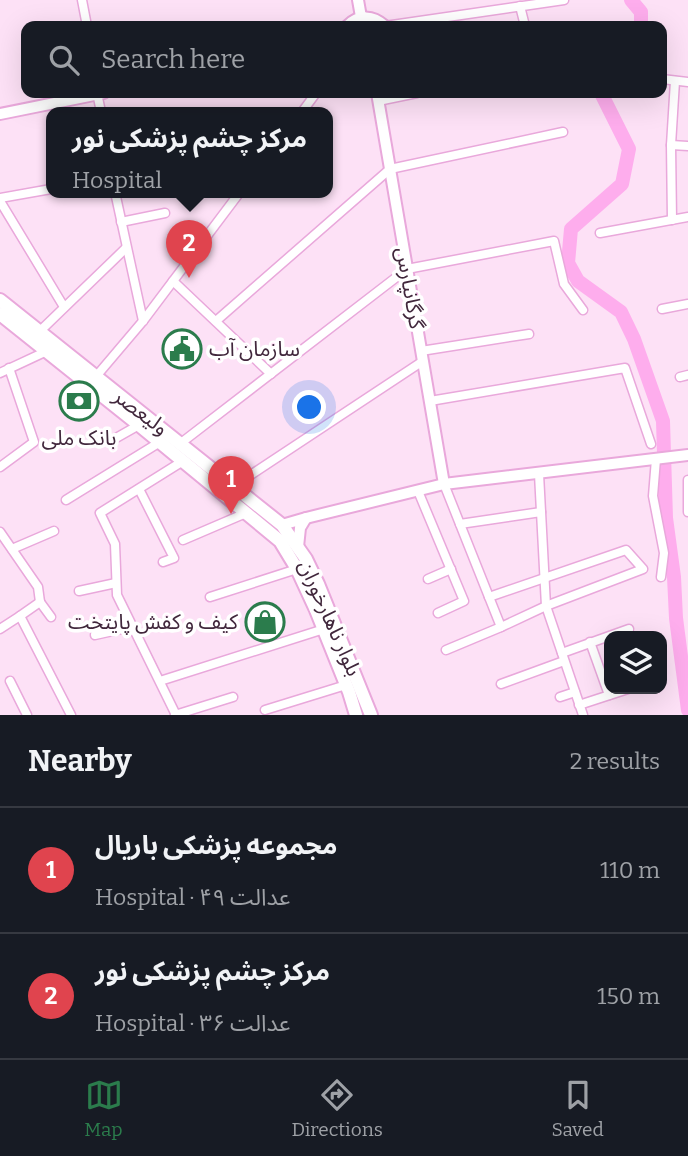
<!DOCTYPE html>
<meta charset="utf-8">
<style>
body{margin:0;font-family:Bitter,"Noto Sans Arabic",serif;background:#242831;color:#f1f3f6}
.controls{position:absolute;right:21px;bottom:21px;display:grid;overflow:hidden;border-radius:14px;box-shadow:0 7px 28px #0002}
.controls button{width:63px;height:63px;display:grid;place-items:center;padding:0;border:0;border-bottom:2px solid #363941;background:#171b24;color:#f1f3f6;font:35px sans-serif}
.you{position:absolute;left:310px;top:408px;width:24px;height:24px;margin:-18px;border:5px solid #fff;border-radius:50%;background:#1a73e8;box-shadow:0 0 0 10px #1a73e833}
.badge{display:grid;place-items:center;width:46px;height:46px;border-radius:50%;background:#2b7c4c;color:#fff;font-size:23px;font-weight:700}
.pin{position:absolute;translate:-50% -58px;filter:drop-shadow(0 2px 4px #0008)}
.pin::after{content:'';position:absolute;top:37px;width:24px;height:21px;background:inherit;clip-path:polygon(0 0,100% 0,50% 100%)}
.popup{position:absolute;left:46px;top:107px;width:287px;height:91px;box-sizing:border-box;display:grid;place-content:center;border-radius:14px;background:#171b24;filter:drop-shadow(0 2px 5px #0005);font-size:23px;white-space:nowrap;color:#9ea1a6}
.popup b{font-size:26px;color:#f1f3f6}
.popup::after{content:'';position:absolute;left:50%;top:100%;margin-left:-14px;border:14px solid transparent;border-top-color:#171b24}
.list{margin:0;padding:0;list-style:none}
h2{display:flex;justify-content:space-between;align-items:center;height:91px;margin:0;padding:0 28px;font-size:30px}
h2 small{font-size:23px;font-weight:400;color:#9ea1a6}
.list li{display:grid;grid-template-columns:46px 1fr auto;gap:21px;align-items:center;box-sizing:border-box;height:126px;padding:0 28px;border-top:2px solid #363941}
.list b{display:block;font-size:26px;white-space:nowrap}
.list p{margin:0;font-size:23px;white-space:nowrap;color:#9ea1a6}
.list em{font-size:23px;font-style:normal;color:#9ea1a6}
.icon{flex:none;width:38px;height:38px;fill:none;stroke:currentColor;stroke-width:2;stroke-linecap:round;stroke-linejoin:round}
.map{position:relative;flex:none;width:688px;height:715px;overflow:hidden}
.search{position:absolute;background:#171b24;box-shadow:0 7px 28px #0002;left:21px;right:21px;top:21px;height:77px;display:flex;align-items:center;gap:18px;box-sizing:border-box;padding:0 24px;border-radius:14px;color:#9ea1a6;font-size:26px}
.sheet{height:343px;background:#171b24}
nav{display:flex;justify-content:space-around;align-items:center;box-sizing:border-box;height:98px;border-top:2px solid #363941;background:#171b24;font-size:19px;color:#9ea1a6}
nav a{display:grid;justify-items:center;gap:4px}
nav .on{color:#2b7c4c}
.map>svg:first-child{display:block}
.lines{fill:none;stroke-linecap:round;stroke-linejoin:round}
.river{stroke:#feaded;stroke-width:14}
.minor-casing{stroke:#e9a8db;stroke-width:11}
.secondary-casing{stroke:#e9a8db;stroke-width:14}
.primary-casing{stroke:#e9a8db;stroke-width:16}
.minor{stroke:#fff;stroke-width:8}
.secondary{stroke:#fff;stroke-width:10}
.primary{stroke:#fff;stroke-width:12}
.labels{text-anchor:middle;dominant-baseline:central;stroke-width:7;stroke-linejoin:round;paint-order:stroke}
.street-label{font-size:21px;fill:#41273c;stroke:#fff}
.poi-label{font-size:21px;fill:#41273c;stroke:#fff;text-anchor:start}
</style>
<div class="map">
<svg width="688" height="715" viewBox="0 0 688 715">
<rect width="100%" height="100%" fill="#fde1f6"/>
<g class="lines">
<g class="river">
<polyline points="631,0 641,12 641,26"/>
<polyline points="601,93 629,149 622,184 571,229 568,263 578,281 621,312 634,339 663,421 666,518 674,577 676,618 688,710"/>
</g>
<g class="minor-casing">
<g id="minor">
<polyline points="82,0 87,26"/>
<polyline points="520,6 525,26"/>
<polyline points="385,26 564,0"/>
<polyline points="662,79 688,82"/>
<polyline points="97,93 101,112"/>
<polyline points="378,101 417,93"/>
<polyline points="302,112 316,93"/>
<polyline points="671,145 688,146"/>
<polyline points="115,192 143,321"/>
<polyline points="0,198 51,189"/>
<polyline points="0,201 64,307"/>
<polyline points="672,220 671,145 675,81"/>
<polyline points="121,222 165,213"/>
<polyline points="600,233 688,217"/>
<polyline points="173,281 271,374"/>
<polyline points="662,309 688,304"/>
<polyline points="216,321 390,169 563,132"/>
<polyline points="39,332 126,248"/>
<polyline points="421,351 529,334"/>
<polyline points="0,373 47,351"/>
<polyline points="680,377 688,375"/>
<polyline points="93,380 143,321 240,192"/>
<polyline points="430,401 625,368 651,444"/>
<polyline points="109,442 139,425"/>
<polyline points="181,443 407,269 554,241 564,284 583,310"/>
<polyline points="656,459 653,496 664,553 661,577"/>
<polyline points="0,467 34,442 9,368"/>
<polyline points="539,474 546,606 583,715"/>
<polyline points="688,480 688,512"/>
<polyline points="444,484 501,627"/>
<polyline points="234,486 423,361"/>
<polyline points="139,489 174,558 163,562"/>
<polyline points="418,491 464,601 438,613"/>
<polyline points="66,500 160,442"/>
<polyline points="460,524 541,512"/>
<polyline points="0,532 38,587 40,602"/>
<polyline points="183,540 246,513"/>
<polyline points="12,549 54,531"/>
<polyline points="428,579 451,569"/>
<polyline points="79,591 116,583"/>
<polyline points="210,597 297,569"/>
<polyline points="40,602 51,617"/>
<polyline points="20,616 40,602"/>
<polyline points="0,629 20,616 71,715"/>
<polyline points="95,635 131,627"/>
<polyline points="590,642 609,695"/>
<polyline points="446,650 501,627 546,606 643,569 626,550 489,597"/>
<polyline points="562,653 629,629"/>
<polyline points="10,681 27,715"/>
<polyline points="160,681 324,629"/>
<polyline points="501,684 564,661"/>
<polyline points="560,697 575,692"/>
<polyline points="579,705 628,689"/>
<polyline points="265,710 346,685"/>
<polyline points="175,715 233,697"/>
<polyline points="176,715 117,595 115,544 100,513 183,461"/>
</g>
</g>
<g class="secondary-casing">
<g id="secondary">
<polyline points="358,0 361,17"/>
<path d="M347 26C359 14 373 15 385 26"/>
<polyline points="377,93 444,484"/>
<polyline points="0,114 104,93"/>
<polyline points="306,518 444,484 688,455"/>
<polyline points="282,525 306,518 300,528 298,547"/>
</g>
</g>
<g class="primary-casing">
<g id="primary">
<polyline points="0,300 282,525 306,559 318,584 371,715"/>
<polyline points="0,314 139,425 280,541 297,569 316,610 349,692 356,715"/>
</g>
</g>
<use href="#minor" class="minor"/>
<use href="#secondary" class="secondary"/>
<use href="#primary" class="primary"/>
</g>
<defs>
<g id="civic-ring" transform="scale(2.0125)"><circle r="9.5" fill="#fff" stroke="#2b7c4c" stroke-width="1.5"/><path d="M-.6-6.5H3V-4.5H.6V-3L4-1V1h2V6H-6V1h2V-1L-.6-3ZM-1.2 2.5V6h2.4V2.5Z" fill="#2b7c4c"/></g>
<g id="bank-ring" transform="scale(2.0125)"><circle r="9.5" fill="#fff" stroke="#2b7c4c" stroke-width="1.5"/><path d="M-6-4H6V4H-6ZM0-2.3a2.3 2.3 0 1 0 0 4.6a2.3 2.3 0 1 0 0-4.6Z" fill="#2b7c4c"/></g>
<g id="shop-ring" transform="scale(2.0125)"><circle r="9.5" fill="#fff" stroke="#2b7c4c" stroke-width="1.5"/><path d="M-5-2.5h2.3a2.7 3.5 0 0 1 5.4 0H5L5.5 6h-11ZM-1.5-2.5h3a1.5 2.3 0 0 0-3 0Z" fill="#2b7c4c"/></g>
</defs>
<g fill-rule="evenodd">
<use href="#civic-ring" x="182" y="349"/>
<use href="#bank-ring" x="79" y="401"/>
<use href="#shop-ring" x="265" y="622"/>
</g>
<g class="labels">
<g class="street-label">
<text transform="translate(410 288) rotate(80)">گرگانپارس</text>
<text transform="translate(141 412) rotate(37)">ولیعصر</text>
<text transform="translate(330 618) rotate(66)">بلوار ناهارخوران</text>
</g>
<g class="poi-label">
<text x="209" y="349">سازمان آب</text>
<text x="79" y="438" text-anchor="middle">بانک ملی</text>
<text x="238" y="622" text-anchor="end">کیف و کفش پایتخت</text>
</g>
</g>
</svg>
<div class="controls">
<button><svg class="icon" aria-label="layers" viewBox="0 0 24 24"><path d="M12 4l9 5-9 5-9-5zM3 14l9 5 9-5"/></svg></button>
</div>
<div class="you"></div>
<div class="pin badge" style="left:231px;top:514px;background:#e0444e">1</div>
<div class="pin badge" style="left:189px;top:278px;background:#e0444e">2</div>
<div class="popup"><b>مرکز چشم پزشکی نور</b>Hospital</div>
<div class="search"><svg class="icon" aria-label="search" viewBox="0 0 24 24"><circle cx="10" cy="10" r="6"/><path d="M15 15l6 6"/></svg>Search here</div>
</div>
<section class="sheet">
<h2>Nearby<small>2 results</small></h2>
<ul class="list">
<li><span class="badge" style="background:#e0444e">1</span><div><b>مجموعه پزشکی باریال</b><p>Hospital · عدالت ۴۹</p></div><em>110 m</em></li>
<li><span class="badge" style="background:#e0444e">2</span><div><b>مرکز چشم پزشکی نور</b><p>Hospital · عدالت ۳۶</p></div><em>150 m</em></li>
</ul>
</section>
<nav>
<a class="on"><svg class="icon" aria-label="map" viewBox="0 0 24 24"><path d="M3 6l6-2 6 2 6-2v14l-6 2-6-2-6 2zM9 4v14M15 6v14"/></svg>Map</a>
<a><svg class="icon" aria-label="directions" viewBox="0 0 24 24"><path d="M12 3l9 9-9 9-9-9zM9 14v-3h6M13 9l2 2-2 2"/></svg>Directions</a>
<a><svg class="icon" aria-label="saved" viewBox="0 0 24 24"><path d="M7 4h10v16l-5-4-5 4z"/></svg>Saved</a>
</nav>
